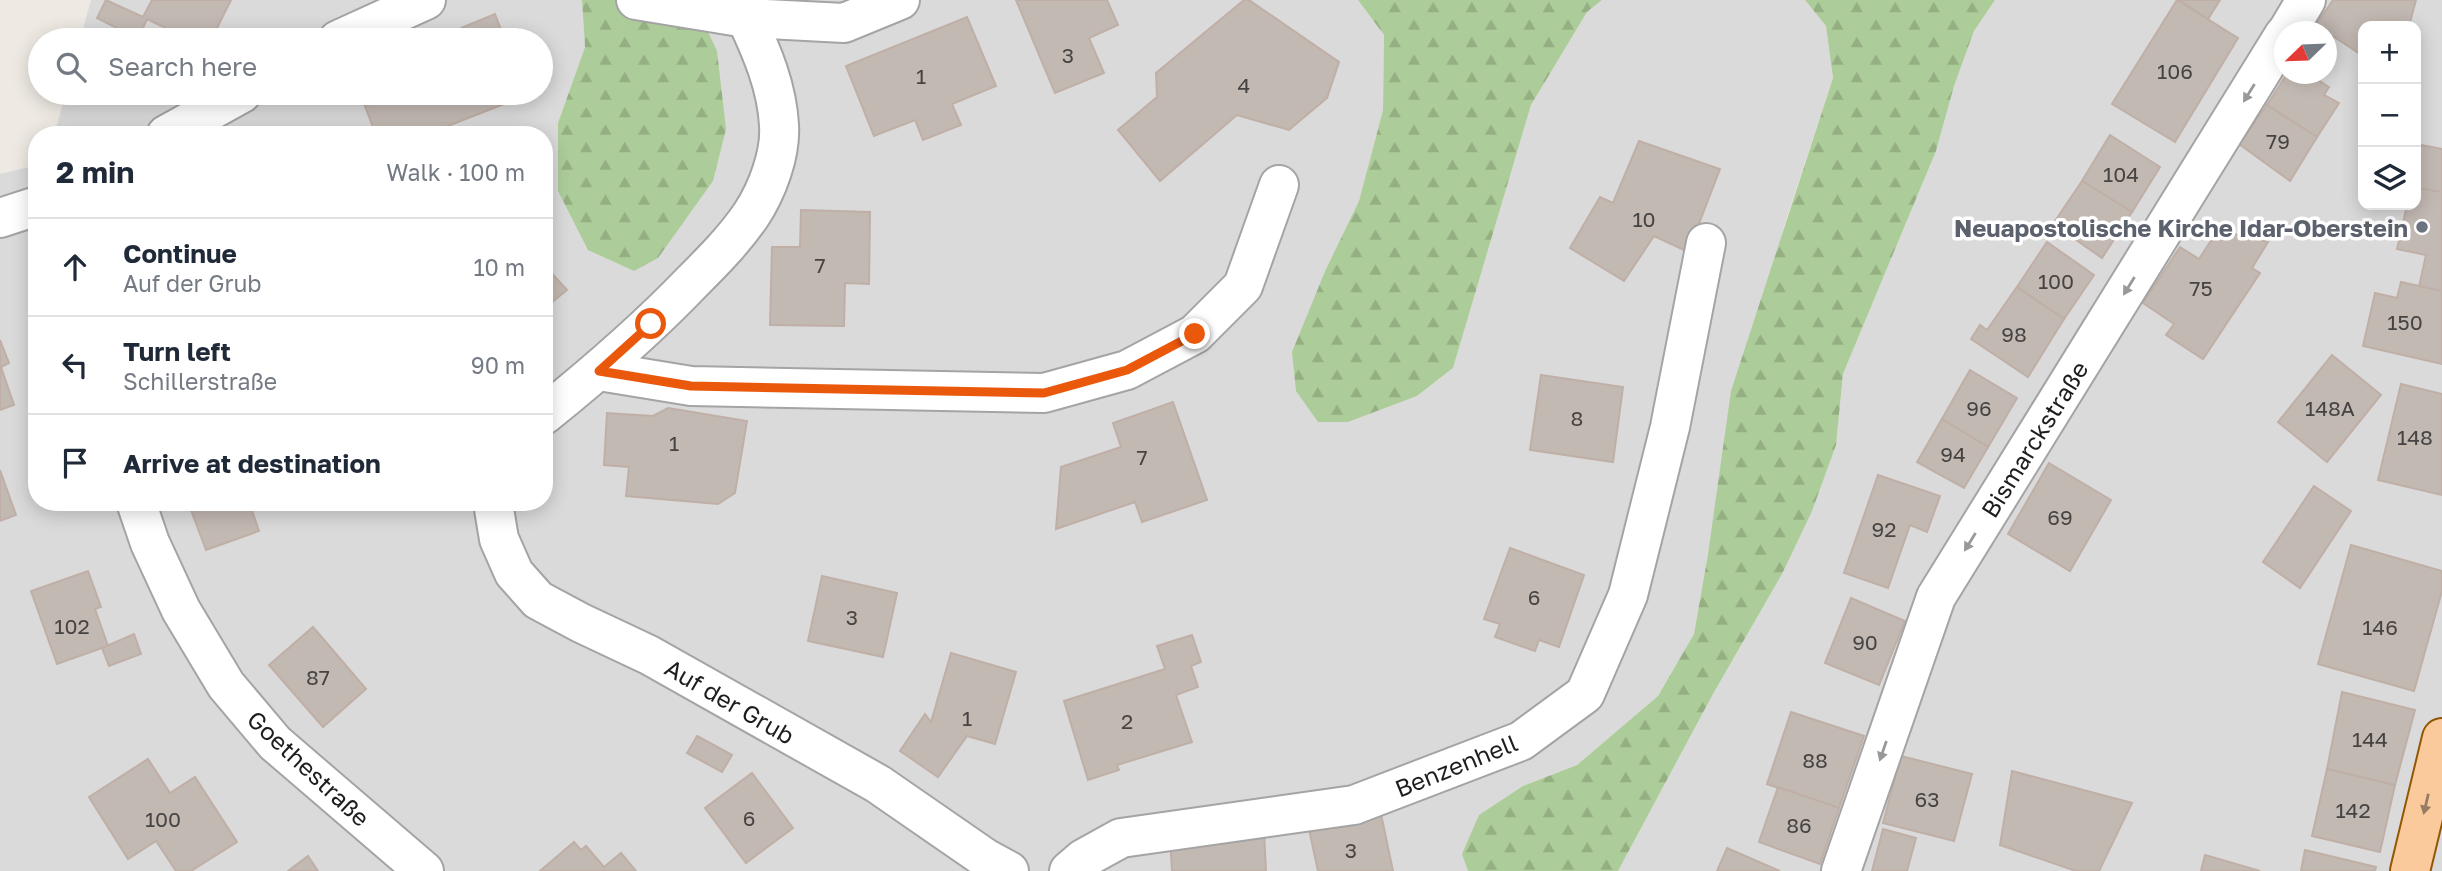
<!DOCTYPE html>
<meta charset="utf-8">
<style>
body{margin:0;font-family:"Golos Text",sans-serif;background:#f6f6f7;color:#1f2937}
.controls{position:absolute;right:21px;top:21px;display:grid;overflow:hidden;border-radius:14px;box-shadow:0 4px 18px #0003}
.controls button{width:63px;height:63px;display:grid;place-items:center;padding:0;border:0;border-bottom:2px solid #e0e1e3;background:#fff;color:#1f2937;font:35px sans-serif}
.compass{position:absolute;left:2274px;top:21px;width:63px;height:63px;border-radius:50%;background:#fff;box-shadow:0 4px 18px #0003;rotate:247deg}
.stop{position:absolute;width:21px;height:21px;margin:-16px;border:5px solid #ea580c;border-radius:50%;background:#fff}
.stop.end{background:#ea580c;border-color:#fff;box-shadow:0 2px 7px #0008}
.list{margin:0;padding:0;list-style:none}
h2{display:flex;justify-content:space-between;align-items:center;height:91px;margin:0;padding:0 28px;font-size:30px}
h2 small{font-size:23px;font-weight:400;color:#747a83}
.list li{display:grid;grid-template-columns:46px 1fr auto;gap:21px;align-items:center;box-sizing:border-box;height:98px;padding:0 28px;border-top:2px solid #e0e1e3}
.list b{display:block;font-size:26px;white-space:nowrap}
.list p{margin:0;font-size:23px;white-space:nowrap;color:#747a83}
.list em{font-size:23px;font-style:normal;color:#747a83}
.icon{flex:none;width:38px;height:38px;fill:none;stroke:currentColor;stroke-width:2;stroke-linecap:round;stroke-linejoin:round}
.map{position:relative;flex:none;width:2442px;height:871px;overflow:hidden}
.search{position:absolute;background:#fff;box-shadow:0 4px 18px #0003;left:28px;top:28px;width:525px;height:77px;display:flex;align-items:center;gap:18px;box-sizing:border-box;padding:0 24px;border-radius:38px;color:#747a83;font-size:26px}
.panel{position:absolute;background:#fff;box-shadow:0 4px 18px #0003;left:28px;top:126px;width:525px;height:385px;border-radius:28px}
.map>svg:first-child{display:block}
.residential{fill:#dbdada;fill-rule:evenodd}
.forest{fill:url(#forest-firs)}
.building{fill:#c3b9b3;stroke:#bfafa6;stroke-width:2}
.lines{fill:none;stroke-linecap:round;stroke-linejoin:round}
.minor-casing{stroke:#a4a4a4;stroke-width:42}
.primary-casing{stroke:#935703;stroke-width:42}
.minor{stroke:#fff;stroke-width:38}
.primary{stroke:#faca9d;stroke-width:38}
.oneway{fill:#999}
.oneway2{fill:#977c63}
.route{stroke:#ea580c;stroke-width:9}
.worship-dot{fill:#6b7280;stroke:#fff;stroke-width:2.5}
.labels{text-anchor:middle;dominant-baseline:central;stroke-width:7;stroke-linejoin:round;paint-order:stroke}
.number-label{font-size:21px;fill:#464442}
.worship-label{font-size:24px;font-weight:bold;fill:#5b616d;stroke:#fff;text-anchor:end}
.street-label{font-size:24px;fill:#1d1d1d;stroke:#fff}
</style>
<div class="map">
<svg width="2442" height="871" viewBox="0 0 2442 871">
<defs>
<pattern id="forest-firs" width="22" height="20" patternUnits="userSpaceOnUse" patternTransform="scale(1.75)"><rect width="22" height="20" fill="#accd99"/><path d="M5 1l3.5 6h-7zM16 11l3.5 6h-7z" fill="#94b083"/></pattern>
</defs>
<rect width="100%" height="100%" fill="#eeeae3"/>
<g class="residential">
<polygon points="91,0 582,0 585,47 558,123 693,0 1358,0 1384,35 1383,110 1359,201 1326,269 1348,422 1417,396 1453,368 1531,105 1587,12 1602,0 1805,0 1826,26 1833,78 1784,226 1708,554 1694,634 1658,696 1577,765 1523,786 1462,853 1468,871 0,871 0,174 37,165 37,502 544,502 544,135 54,135 66,93 541,93 541,40 80,40"/>
<path d="M1995 0H2442V871H1618L1713 694 1782 574 1836 445 1843 374 1936 151 1954 86 1974 31ZM2363 26H2416V205H2363ZM2284 32H2326V74H2284Z"/>
</g>
<g class="forest">
<polygon points="582,0 693,0 717,51 726,129 713,181 658,258 634,271 588,250 558,191 558,123 585,47"/>
<polygon points="1358,0 1602,0 1587,12 1531,105 1453,368 1417,396 1348,422 1318,422 1296,391 1292,352 1326,269 1359,201 1383,110 1384,35"/>
<polygon points="1805,0 1995,0 1974,31 1954,86 1936,151 1843,374 1836,445 1812,511 1782,574 1713,694 1618,871 1468,871 1462,854 1479,815 1523,786 1577,765 1658,696 1694,634 1708,554 1731,391 1833,78 1826,26"/>
</g>
<g class="building">
<polygon points="106,0 143,17 152,0 231,0 211,40 190,40 147,19 138,39 97,18"/>
<polygon points="1016,0 1107,0 1118,25 1089,38 1104,73 1055,93"/>
<polygon points="1244,0 1249,0 1339,62 1327,98 1289,130 1237,115 1160,181 1118,130 1157,97 1156,73"/>
<polygon points="2177,0 2238,38 2175,142 2112,104"/>
<polygon points="2179,0 2220,0 2208,19"/>
<polygon points="2333,0 2416,0 2409,26 2363,26 2363,56 2316,25"/>
<polygon points="495,14 505,40 465,40 461,28"/>
<polygon points="967,17 996,86 952,104 961,125 923,140 915,120 874,136 846,66"/>
<polygon points="2287,74 2308,74 2329,87 2324,95 2339,103 2317,137 2267,105"/>
<polygon points="360,93 526,93 527,95 430,133 431,135 376,135"/>
<polygon points="2267,105 2317,137 2290,181 2239,144"/>
<polygon points="2110,135 2160,167 2132,212 2082,181"/>
<polygon points="1639,141 1720,169 1688,252 1654,236 1624,281 1570,248 1600,197 1613,203"/>
<polygon points="2416,144 2442,149 2442,192 2416,188"/>
<polygon points="2082,181 2132,212 2102,258 2053,224"/>
<polygon points="2416,188 2442,192 2442,291 2419,287 2426,255 2397,249 2407,205 2416,205"/>
<polygon points="801,210 870,212 869,284 845,283 844,326 770,325 772,247 800,247"/>
<polygon points="2218,230 2268,242 2252,268 2260,273 2203,359 2166,335 2174,324 2143,303 2180,247 2199,259"/>
<polygon points="2047,242 2094,275 2064,319 2017,287"/>
<polygon points="544,265 567,290 544,309"/>
<polygon points="2401,282 2442,291 2442,364 2363,346 2375,293 2397,298"/>
<polygon points="2017,287 2064,319 2028,377 1971,339 1980,325 1987,330"/>
<polygon points="0,340 9,363 1,367 14,405 0,410"/>
<polygon points="2332,355 2381,395 2327,462 2278,422"/>
<polygon points="1970,370 2017,398 1988,447 1942,419"/>
<polygon points="1541,375 1623,387 1613,462 1530,450"/>
<polygon points="2401,384 2442,394 2442,495 2378,480"/>
<polygon points="1173,402 1207,500 1142,522 1135,502 1056,529 1061,467 1121,447 1113,423"/>
<polygon points="668,408 747,421 735,493 718,504 626,496 629,467 604,465 607,413 653,416"/>
<polygon points="1942,419 1988,447 1964,488 1917,462"/>
<polygon points="2049,463 2111,500 2070,571 2008,534"/>
<polygon points="0,470 16,515 0,521"/>
<polygon points="1878,475 1940,496 1927,532 1910,525 1888,588 1844,573"/>
<polygon points="2314,486 2351,511 2300,588 2263,562"/>
<polygon points="188,502 249,502 259,531 206,550"/>
<polygon points="2351,545 2442,571 2442,591 2414,691 2318,664"/>
<polygon points="1510,548 1584,575 1559,647 1539,640 1535,651 1495,637 1500,624 1484,619"/>
<polygon points="88,571 101,607 95,609 108,646 57,664 31,591"/>
<polygon points="822,576 897,593 883,657 808,641"/>
<polygon points="1851,598 1905,621 1879,685 1825,663"/>
<polygon points="313,627 366,689 323,727 269,665"/>
<polygon points="134,634 141,654 109,666 102,648"/>
<polygon points="1192,635 1201,662 1191,666 1198,687 1176,695 1192,742 1117,765 1119,770 1088,780 1064,701 1165,669 1157,646"/>
<polygon points="951,653 1016,672 995,744 967,736 938,777 900,751 925,714 931,722"/>
<polygon points="2342,692 2415,710 2395,785 2327,769"/>
<polygon points="1791,712 1864,736 1839,808 1767,784"/>
<polygon points="697,736 732,755 722,772 687,753"/>
<polygon points="1901,756 1972,774 1954,841 1883,823"/>
<polygon points="148,759 170,793 195,777 237,842 191,871 176,871 156,841 128,859 89,797"/>
<polygon points="2327,769 2395,785 2380,852 2312,836"/>
<polygon points="2012,771 2132,803 2099,871 2076,871 2000,845"/>
<polygon points="752,773 793,828 746,863 705,808"/>
<polygon points="1778,787 1839,808 1820,864 1759,842"/>
<polygon points="1381,814 1393,871 1318,871 1309,829"/>
<polygon points="1883,829 1916,838 1907,871 1872,871"/>
<polygon points="1264,831 1266,871 1172,871 1170,836"/>
<polygon points="574,842 581,850 586,846 604,867 621,853 636,871 540,871"/>
<polygon points="1727,848 1780,871 1717,871"/>
<polygon points="2305,850 2376,867 2375,871 2301,871"/>
<polygon points="2205,855 2260,871 2201,871"/>
<polygon points="308,856 318,871 288,871"/>
</g>
<g class="lines">
<g class="minor-casing">
<g id="minor">
<polyline points="746,0 746,18 844,23 900,0"/>
<polyline points="2287,32 2306,0"/>
<polyline points="338,40 426,0"/>
<polyline points="166,135 242,93"/>
<polyline points="0,218 37,206"/>
<polyline points="599,371 691,386 1044,393 1127,370 1195,334 1243,286 1279,185"/>
<path d="M544 415C596 373 645 331 691 283 712 262 734 240 751 215 767 191 781 154 779 125 777 87 762 52 746 18L636 0"/>
<polyline points="136,502 150,543 181,610 226,685 275,743 424,871"/>
<polyline points="495,502 494,509 499,539 514,573 538,600 581,623 649,655 878,784 985,858 1009,871"/>
<polyline points="1069,871 1083,859 1121,838 1354,805 1521,741 1585,694 1628,595 1670,427 1706,243"/>
<polyline points="1841,871 1936,597 2284,35"/>
</g>
</g>
<g class="primary-casing">
<polyline id="primary" points="2410,871 2442,738"/>
</g>
<use href="#minor" class="minor"/>
<use href="#primary" class="primary"/>
</g>
<defs><path id="oneway-solid" d="M-6-.8H1V-3.2L6.5 0L1 3.2V.8H-6Z" transform="scale(1.75)"/></defs>
<g class="oneway">
<use href="#oneway-solid" transform="translate(2249 93) rotate(122)"/>
<use href="#oneway-solid" transform="translate(2129 286) rotate(122)"/>
<use href="#oneway-solid" transform="translate(1970 542) rotate(122)"/>
<use href="#oneway-solid" transform="translate(1883 751) rotate(109)"/>
</g>
<use class="oneway2" href="#oneway-solid" transform="translate(2426 804) rotate(103)"/>
<g class="lines">
<polyline class="route" points="651,324 599,371 691,386 1044,393 1127,370 1195,334"/>
</g>
<circle class="worship-dot" cx="2422" cy="227" r="7"/>
<g class="labels">
<g class="number-label">
<text x="1068" y="55">3</text>
<text x="2175" y="71">106</text>
<text x="921" y="76">1</text>
<text x="1244" y="85">4</text>
<text x="2278" y="141">79</text>
<text x="2121" y="174">104</text>
<text x="1644" y="219">10</text>
<text x="820" y="265">7</text>
<text x="2056" y="281">100</text>
<text x="2201" y="288">75</text>
<text x="2405" y="322">150</text>
<text x="2014" y="334">98</text>
<text x="1979" y="408">96</text>
<text x="2330" y="408">148A</text>
<text x="1577" y="418">8</text>
<text x="2415" y="437">148</text>
<text x="674" y="443">1</text>
<text x="1953" y="454">94</text>
<text x="1142" y="457">7</text>
<text x="2060" y="517">69</text>
<text x="1884" y="529">92</text>
<text x="1534" y="597">6</text>
<text x="852" y="617">3</text>
<text x="72" y="626">102</text>
<text x="2380" y="627">146</text>
<text x="1865" y="642">90</text>
<text x="318" y="677">87</text>
<text x="967" y="718">1</text>
<text x="1127" y="721">2</text>
<text x="2370" y="739">144</text>
<text x="1815" y="760">88</text>
<text x="1927" y="799">63</text>
<text x="2353" y="810">142</text>
<text x="749" y="818">6</text>
<text x="163" y="819">100</text>
<text x="1799" y="825">86</text>
<text x="1351" y="850">3</text>
</g>
<g class="worship-label">
<text x="2408" y="227">Neuapostolische Kirche Idar-Oberstein</text>
</g>
<g class="street-label">
<text transform="translate(2034 439) rotate(-58)">Bismarckstraße</text>
<text transform="translate(730 701) rotate(30)">Auf der Grub</text>
<text transform="translate(1456 765) rotate(-22)">Benzenhell</text>
<text transform="translate(309 768) rotate(43)">Goethestraße</text>
</g>
</g>
</svg>
<div class="controls">
<button>+</button>
<button>−</button>
<button><svg class="icon" aria-label="layers" viewBox="0 0 24 24"><path d="M12 4l9 5-9 5-9-5zM3 14l9 5 9-5"/></svg></button>
</div>
<svg class="compass" viewBox="-18 -18 36 36"><path d="M0-13l5 13h-10z" fill="#e53935"/><path d="M0 13l5-13h-10z" fill="#747a83"/></svg>
<div class="stop" style="left:651px;top:324px"></div>
<div class="stop end" style="left:1195px;top:334px"></div>
<div class="search"><svg class="icon" aria-label="search" viewBox="0 0 24 24"><circle cx="10" cy="10" r="6"/><path d="M15 15l6 6"/></svg>Search here</div>
<section class="panel">
<h2>2 min<small>Walk · 100 m</small></h2>
<ul class="list">
<li><svg class="icon" aria-label="ahead" viewBox="0 0 24 24"><path d="M12 20V5M6 11l6-6 6 6"/></svg><div><b>Continue</b><p>Auf der Grub</p></div><em>10 m</em></li>
<li><svg class="icon" aria-label="left" viewBox="0 0 24 24"><path d="M17 20v-9H6M10 6l-5 5 5 5"/></svg><div><b>Turn left</b><p>Schillerstraße</p></div><em>90 m</em></li>
<li><svg class="icon" aria-label="arrive" viewBox="0 0 24 24"><path d="M6 21V4h12l-3 4 3 4H6"/></svg><div><b>Arrive at destination</b></div></li>
</ul>
</section>
</div>
